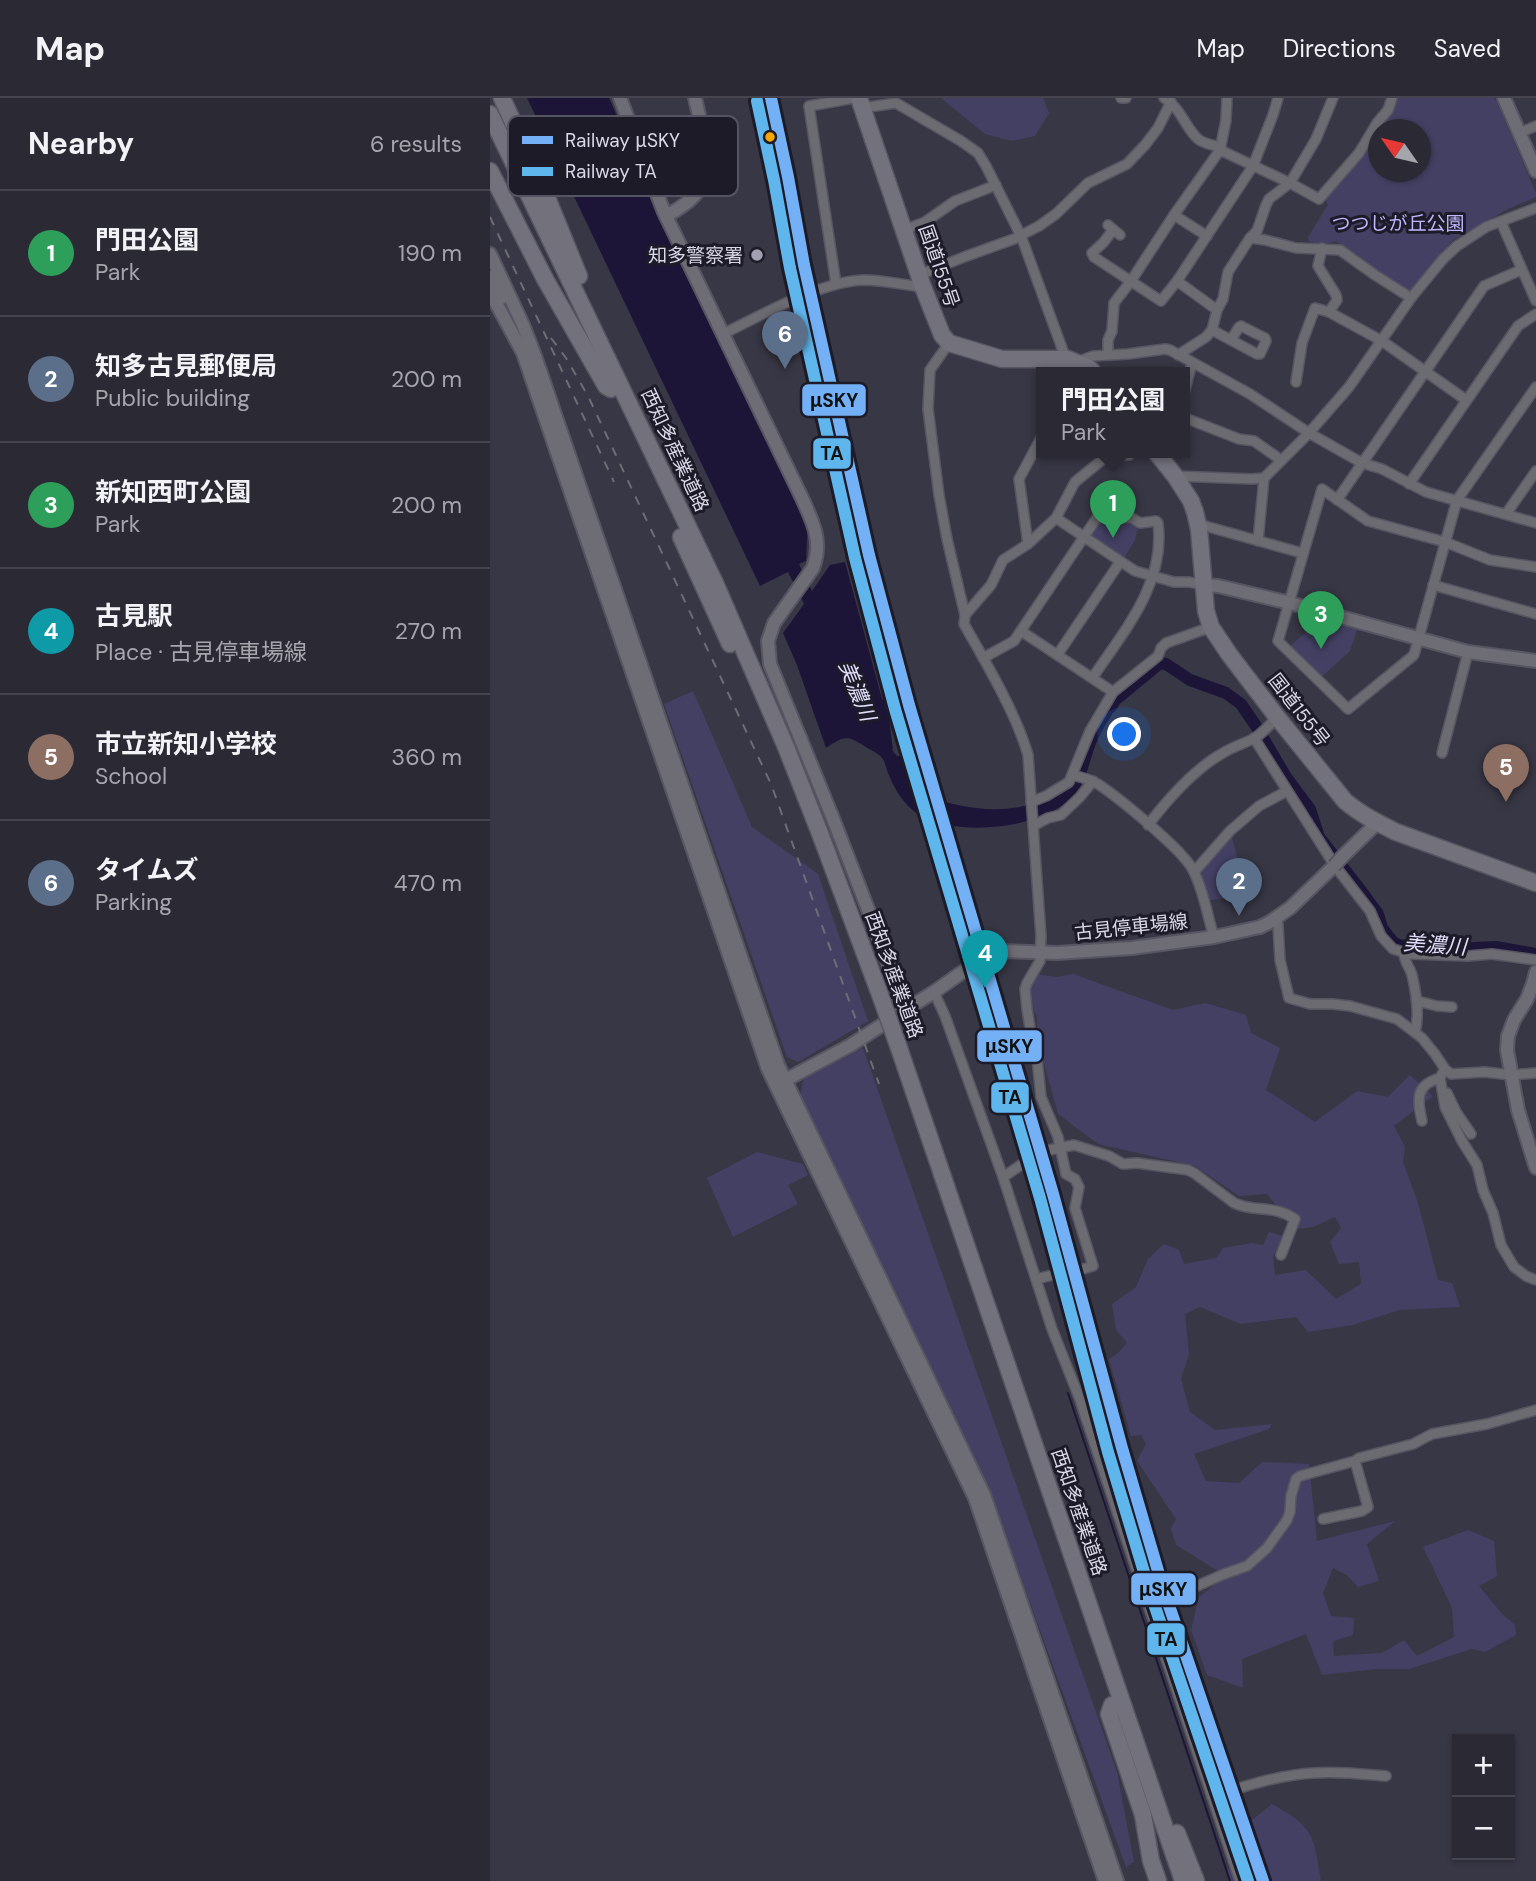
<!DOCTYPE html>
<meta charset="utf-8">
<style>
body{margin:0;font-family:"DM Sans","Noto Sans JP",sans-serif;background:#32313c;color:#f1f3f6}
.controls{position:absolute;right:21px;bottom:21px;display:grid;overflow:hidden;border-radius:0px;box-shadow:0 2px 5px #0004}
.controls button{width:63px;height:63px;display:grid;place-items:center;padding:0;border:0;border-bottom:2px solid #46454f;background:#2a2934;color:#f1f3f6;font:35px sans-serif}
.compass{position:absolute;left:878px;top:21px;width:63px;height:63px;border-radius:50%;background:#2a2934;box-shadow:0 2px 5px #0004;rotate:304deg}
.you{position:absolute;left:635px;top:637px;width:24px;height:24px;margin:-18px;border:5px solid #fff;border-radius:50%;background:#1a73e8;box-shadow:0 0 0 10px #1a73e833}
.badge{display:grid;place-items:center;width:46px;height:46px;border-radius:50%;background:#a1a0b0;color:#fff;font-size:23px;font-weight:700}
.pin{position:absolute;translate:-50% -58px;filter:drop-shadow(0 2px 4px #0008)}
.pin::after{content:'';position:absolute;top:37px;width:24px;height:21px;background:inherit;clip-path:polygon(0 0,100% 0,50% 100%)}
.popup{position:absolute;left:546px;top:269px;width:154px;height:91px;box-sizing:border-box;display:grid;place-content:center;border-radius:0px;background:#2a2934;filter:drop-shadow(0 2px 5px #0005);font-size:23px;white-space:nowrap;color:#a5a6ac}
.popup b{font-size:26px;color:#f1f3f6}
.popup::after{content:'';position:absolute;left:50%;top:100%;margin-left:-14px;border:14px solid transparent;border-top-color:#2a2934}
.list{margin:0;padding:0;list-style:none}
h2{display:flex;justify-content:space-between;align-items:center;height:91px;margin:0;padding:0 28px;font-size:30px}
h2 small{font-size:23px;font-weight:400;color:#a5a6ac}
.list li{display:grid;grid-template-columns:46px 1fr auto;gap:21px;align-items:center;box-sizing:border-box;height:126px;padding:0 28px;border-top:2px solid #46454f}
.list b{display:block;font-size:26px;white-space:nowrap}
.list p{margin:0;font-size:23px;white-space:nowrap;color:#a5a6ac}
.list em{font-size:23px;font-style:normal;color:#a5a6ac}
.map{position:relative;flex:none;width:1046px;height:1783px;overflow:hidden}
header{display:flex;align-items:center;gap:42px;box-sizing:border-box;height:98px;padding:0 35px;background:#2a2934;border-bottom:2px solid #46454f}
header strong{font-size:33px}
nav{display:flex;gap:38px;margin-inline-start:auto;font-size:24px}
main{display:flex}
aside{flex:1;background:#2a2934}
.map>svg:first-child{display:block}
.green{fill:#444064;fill-rule:evenodd}
.water{fill:#1d1538}
.lines{fill:none;stroke-linecap:round;stroke-linejoin:round}
.stream{stroke:#1d1538;stroke-width:2}
.river{stroke:#1d1538;stroke-width:12}
.street-casing{stroke:#565562;stroke-width:12}
.secondary-casing{stroke:#565562;stroke-width:16}
.highway-casing{stroke:#565562;stroke-width:19}
.street{stroke:#6b6b71;stroke-width:9}
.secondary{stroke:#6e6d75;stroke-width:12}
.highway{stroke:#73727c;stroke-width:16}
.rail{stroke:#6e6d75;stroke-width:2;stroke-dasharray:9 9;stroke-linecap:butt}
.secondary-bridge-casing{stroke:#565562;stroke-width:16;stroke-linecap:butt}
.highway-bridge-casing{stroke:#565562;stroke-width:19;stroke-linecap:butt}
.secondary-bridge{stroke:#6e6d75;stroke-width:12}
.highway-bridge{stroke:#73727c;stroke-width:16}
.rail-1-casing{stroke:#1c1b27;stroke-width:18}
.rail-2-casing{stroke:#1c1b27;stroke-width:18}
.rail-1{stroke:#73b0f5;stroke-width:12}
.rail-2{stroke:#5fb6ec;stroke-width:12}
.bus-dot{fill:#f7a600;stroke:#1c1b27;stroke-width:2.5}
.poi-dot{fill:#a1a0b0;stroke:#1c1b27;stroke-width:2.5}
.labels{text-anchor:middle;dominant-baseline:central;stroke-width:6;stroke-linejoin:round;paint-order:stroke}
.park-label{font-size:19px;fill:#bfb7fe;stroke:#1c1b27}
.poi-label{font-size:19px;fill:#dad9ea;stroke:#1c1b27;text-anchor:end}
.street-label{font-size:19px;fill:#dad9ea;stroke:#1c1b27}
.water-label{font-size:21px;font-style:italic;fill:#e2dffd;stroke:#1c1b27}
.key{fill:#1c1b27;stroke:#555462;stroke-width:2}
.key-label{font-size:19px;fill:#dad9ea}
.line-badge{stroke:#1c1b27;stroke-width:2.5}
.pale-badge-label{font-size:19px;text-anchor:middle;font-weight:bold;fill:#111}
</style>
<header>
<strong>Map</strong>
<nav><a>Map</a><a>Directions</a><a>Saved</a></nav>
</header>
<main>
<aside>
<h2>Nearby<small>6 results</small></h2>
<ul class="list">
<li><span class="badge" style="background:#2e9e5b">1</span><div><b>門田公園</b><p>Park</p></div><em>190 m</em></li>
<li><span class="badge" style="background:#5c6f8a">2</span><div><b>知多古見郵便局</b><p>Public building</p></div><em>200 m</em></li>
<li><span class="badge" style="background:#2e9e5b">3</span><div><b>新知西町公園</b><p>Park</p></div><em>200 m</em></li>
<li><span class="badge" style="background:#0f9aa8">4</span><div><b>古見駅</b><p>Place · 古見停車場線</p></div><em>270 m</em></li>
<li><span class="badge" style="background:#8d6e63">5</span><div><b>市立新知小学校</b><p>School</p></div><em>360 m</em></li>
<li><span class="badge" style="background:#5c6f8a">6</span><div><b>タイムズ</b><p>Parking</p></div><em>470 m</em></li>
</ul>
</aside>
<div class="map">
<svg width="1046" height="1783" viewBox="0 0 1046 1783">
<rect width="100%" height="100%" fill="#383745"/>
<g class="green">
<polygon points="451,0 553,0 559,15 545,38 522,43 495,36"/>
<path d="M906 0H1005L1046 95V99L1018 111 963 142 919 194 888 175 846 143 832 147 819 143 818 139 838 107 835 99 873 57ZM888 32H930V74H888Z"/>
<polygon points="609,423 634,424 648,428 645,442 633,462 598,438"/>
<polygon points="823,518 867,532 860,553 828,582 799,549 816,534"/>
<polygon points="203,593 262,729 328,776 378,923 308,964 297,959 174,606"/>
<polygon points="740,733 758,797 714,803 704,774"/>
<polygon points="546,876 566,879 583,876 683,912 715,905 756,917 761,935 790,950 776,992 825,1024 867,993 898,999 920,977 943,998 904,1028 915,1049 913,1064 928,1105 948,1182 962,1185 970,1209 910,1212 862,1227 818,1234 806,1219 751,1226 710,1209 695,1216 699,1256 691,1281 700,1314 725,1332 782,1326 779,1331 704,1356 716,1383 749,1385 772,1364 819,1366 827,1443 905,1423 877,1446 889,1483 868,1489 858,1478 843,1470 833,1495 841,1518 864,1520 863,1537 843,1543 844,1558 892,1555 914,1542 927,1558 964,1539 962,1510 933,1449 978,1432 1004,1443 1007,1478 989,1488 1013,1517 1025,1527 1026,1537 995,1554 982,1551 919,1571 886,1571 832,1577 816,1536 752,1561 753,1590 717,1577 701,1532 709,1499 736,1478 686,1447 681,1431 686,1421 647,1363 656,1346 651,1337 641,1338 619,1261 628,1255 637,1245 626,1232 622,1206 646,1189 658,1161 674,1146 689,1152 694,1166 726,1160 733,1150 762,1145 773,1147 779,1134 793,1138 783,1159 785,1177 816,1172 846,1201 871,1186 869,1164 849,1166 840,1144 851,1130 845,1119 823,1129 805,1131 777,1096 749,1098 705,1068 608,1046 568,1016 548,943 547,918 533,896"/>
<polygon points="373,950 627,1674 644,1764 636,1769 497,1386 309,1002 314,980"/>
<polygon points="267,1054 313,1066 318,1077 298,1087 308,1106 243,1139 217,1080"/>
<path d="M782 1706C824 1729 824 1738 831 1783H740L737 1775 762 1722Z"/>
</g>
<path class="water" d="M37 0H119L149 69 201 173 318 421 316 463 309 466 322 493 340 467 355 464 392 601 397 605 403 651 402 652 407 658 438 659 442 667 438 671 443 690 440 694V699C481 714 533 719 570 692 575 688 582 684 586 678 593 665 597 651 603 638 609 623 619 609 628 596L632 599C625 613 615 626 608 641 600 658 598 680 586 695 556 732 463 741 425 714 412 704 404 690 398 675 396 670 395 663 392 660 389 656 383 653 379 651 358 638 357 636 336 650L307 567 293 535 314 506 298 474 270 488Z"/>
<g class="lines">
<polyline class="stream" points="578,1295 740,1783"/>
<polyline class="river" points="621,609 625,602 670,565 676,566 700,582 736,595 751,606 766,628 796,679 820,711 829,739 872,794 888,816 892,830 903,844 908,847 928,850 965,851 1006,849 1046,856"/>
<g class="street-casing">
<g id="street">
<polyline points="631,0 636,0"/>
<path d="M674 0C692 11 694 28 708 41 714 46 723 47 731 49"/>
<polyline points="372,10 406,5 471,43 488,55 496,68 531,138 576,261"/>
<polyline points="1029,35 1046,28"/>
<polyline points="730,52 800,85 829,101 869,55 887,25 898,12 902,0"/>
<polyline points="684,117 717,138"/>
<polyline points="1011,124 1046,203"/>
<polyline points="618,127 630,137"/>
<polyline points="414,132 435,124 465,103 506,87"/>
<polyline points="623,132 613,145 602,155 604,159 671,203 687,183 763,68 783,17 788,0"/>
<polyline points="760,140 775,142 806,150 850,152 885,177 921,200"/>
<polyline points="429,177 474,159 524,141 549,128 566,116 598,85 637,66 655,47 668,30 681,4"/>
<polyline points="687,183 727,212"/>
<polyline points="346,186 319,8 364,0"/>
<polyline points="839,214 892,243 976,302"/>
<polyline points="722,232 767,256 770,256 776,243 775,240 751,228 749,229 741,242"/>
<path d="M233 236C271 217 332 183 374 182 394 182 413 187 433 189"/>
<path d="M459 245 440 272 438 311 449 397 457 441 475 517 474 526C496 565 526 615 538 657L551 838 550 863 537 885 535 891 537 911 541 936 546 951 551 999 568 1039 576 1076 585 1081 589 1089 585 1110 603 1168 590 1172"/>
<polyline points="618,256 618,242 622,233 624,205 641,183 684,117 730,52 736,22 737,0"/>
<polyline points="688,257 716,239 722,232 727,212 733,201 738,174 760,140 767,133 776,107 779,101 800,85 826,41 843,0"/>
<polyline points="587,264 603,258 638,256 675,251 680,252 760,296 819,335 872,365 892,371 936,394 1046,425"/>
<polyline points="806,284 812,245 825,210 839,214 847,202 846,197 828,168 832,150"/>
<polyline points="1046,289 967,402 924,557 858,611 788,543 832,391 878,423 955,444 1000,462 1046,469"/>
<polyline points="695,292 702,265"/>
<polyline points="695,320 749,341 764,343 791,362"/>
<polyline points="685,378 762,381 774,380 819,335 859,289 921,200 953,161 967,148 996,129 1046,110"/>
<polyline points="919,386 1028,228 1046,216"/>
<polyline points="847,402 994,188 1031,172"/>
<polyline points="1016,416 1046,373"/>
<polyline points="566,420 645,473 684,484 699,484 713,487"/>
<polyline points="708,426 812,455"/>
<polyline points="768,443 774,380"/>
<polyline points="538,446 529,381 551,340"/>
<polyline points="943,487 1046,516"/>
<polyline points="475,517 501,487 513,462 538,446 566,420 585,384 612,362 619,358 639,357 640,354"/>
<polyline points="531,533 623,594"/>
<polyline points="568,556 630,464"/>
<path d="M493 560 524 543 608 418 642 420 650 425 666 423 668 425C676 485 634 533 603 579"/>
<polyline points="764,640 845,768 880,813 891,838 903,851 920,856 978,858 1002,856 1046,862"/>
<polyline points="952,655 978,554"/>
<path d="M582 677C591 679 600 681 608 686 629 700 693 752 703 772 714 793 717 817 724 839"/>
<polyline points="541,704 556,698 579,684 600,633 623,594 668,558 671,550 676,545 721,529"/>
<path d="M658 727C678 701 704 671 733 655 742 649 753 646 763 641 772 636 780 627 787 619"/>
<polyline points="543,728 558,720 571,717 590,699 603,683"/>
<polyline points="704,774 740,733 769,708 797,693"/>
<polyline points="786,820 788,827 790,862 799,900 820,906 842,906 860,908 907,921 932,940 945,956 955,971 961,976 995,974 1021,977 1046,975"/>
<path d="M914 855C914 864 920 869 922 877 926 894 930 916 925 934"/>
<polyline points="444,894 455,918 513,1079 562,1231 589,1299 750,1783"/>
<polyline points="927,903 947,908 962,909"/>
<polyline points="955,971 950,980 955,1009 972,1043 987,1067 993,1092 1003,1115 1011,1147 1024,1169 1036,1178 1046,1182"/>
<polyline points="957,995 966,1014 981,1036"/>
<path d="M932 1023C927 1002 925 987 950 980"/>
<path d="M513 1079 546 1057 559 1052 584 1047 619 1058 633 1066 647 1065 698 1072 704 1075 744 1105C765 1115 783 1106 805 1121L791 1157"/>
<polyline points="546,1181 580,1173"/>
<polyline points="833,1421 872,1413 878,1409 865,1363"/>
<polyline points="653,1493 682,1488 707,1488 734,1476 757,1468 777,1450 797,1422 800,1414 801,1398 806,1381 810,1378 865,1363 869,1360 923,1346 942,1336 997,1326 1046,1312"/>
<path d="M722 1699C754 1688 789 1677 824 1675 848 1673 872 1676 896 1678"/>
</g>
</g>
<g class="secondary-casing">
<g id="secondary">
<path d="M130 0 174 114 312 400C323 424 333 444 323 470L284 525 278 543 280 566 342 718 391 845 415 912 361 947 290 985"/>
<polyline points="1014,0 1046,73"/>
<path d="M176 118C237 86 217 56 205 0"/>
<polyline points="0,156 33,227 45,258 288,967 494,1397 627,1783"/>
<polyline points="0,179 11,200"/>
<polyline points="0,194 33,255 278,971 485,1400 615,1783"/>
<polyline points="713,487 728,488 800,505 978,554 1046,563"/>
<polyline points="853,758 887,725"/>
<polyline points="1046,874 1043,886 1037,901 1024,922 1018,938 1017,952 1028,1012 1046,1070"/>
<polyline points="415,912 444,894 498,856 513,853 567,855 642,850 724,839 770,829 780,824 800,810 844,768"/>
</g>
</g>
<g class="highway-casing">
<g id="highway">
<polyline points="12,0 56,97 89,178"/>
<polyline points="369,0 433,189 452,237 459,245 512,261 578,261 599,270 603,274"/>
<polyline points="0,16 225,485 296,649 331,738 392,902"/>
<polyline points="0,73 55,181 116,288 121,291"/>
<path d="M666 354 685 378 701 403 705 414 709 431 716 513 721 529 739 556 787 619 855 703C870 716 888 725 906 734L1046 785"/>
<polyline points="191,439 240,546"/>
<polyline points="409,950 693,1783"/>
<polyline points="622,1607 619,1616 653,1717 661,1763 668,1783"/>
<polyline points="687,1735 706,1783"/>
</g>
</g>
<use href="#street" class="street"/>
<use href="#secondary" class="secondary"/>
<use href="#highway" class="highway"/>
<g class="rail">
<polyline points="0,119 124,384"/>
<polyline points="61,240 76,260 98,298 281,686 389,986"/>
</g>
<g class="secondary-bridge-casing">
<polyline id="secondary-bridge" points="844,768 853,758"/>
</g>
<g class="highway-bridge-casing">
<polyline id="highway-bridge" points="392,902 409,950"/>
</g>
<use href="#secondary-bridge" class="secondary-bridge"/>
<use href="#highway-bridge" class="highway-bridge"/>
<g class="rail-1-casing">
<polyline id="rail-1" points="281,0 298,79 314,167 379,457 419,607 563,1096 632,1350 673,1490 773,1783"/>
</g>
<g class="rail-2-casing">
<polyline id="rail-2" points="267,3 284,82 300,170 365,460 405,611 550,1100 618,1354 660,1494 758,1783"/>
</g>
<use href="#rail-1" class="rail-1"/>
<use href="#rail-2" class="rail-2"/>
</g>
<circle class="bus-dot" cx="280" cy="39" r="6"/>
<circle class="poi-dot" cx="267" cy="157" r="7"/>
<g class="labels">
<g class="park-label">
<text x="908" y="125">つつじが丘公園</text>
</g>
<g class="poi-label">
<text x="253" y="157">知多警察署</text>
</g>
<g class="street-label">
<text transform="translate(449 168) rotate(71)">国道155号</text>
<text transform="translate(185 352) rotate(65)">西知多産業道路</text>
<text transform="translate(809 612) rotate(52)">国道155号</text>
<text transform="translate(641 829) rotate(-6)">古見停車場線</text>
<text transform="translate(404 877) rotate(70)">西知多産業道路</text>
<text transform="translate(589 1414) rotate(71)">西知多産業道路</text>
</g>
<g class="water-label">
<text transform="translate(367 593) rotate(68)">美濃川</text>
<text transform="translate(945 847) rotate(4)">美濃川</text>
</g>
</g>
<rect x="18" y="18" width="230" height="80" rx="10" class="key"/>
<rect x="32" y="38" width="31" height="8" fill="#73b0f5"/>
<rect x="32" y="69" width="31" height="9" fill="#5fb6ec"/>
<g class="key-label">
<text x="75" y="49">Railway μSKY</text>
<text x="75" y="80">Railway TA</text>
</g>
<g class="line-badge">
<rect x="311" y="285" width="66" height="34" rx="7" fill="#73b0f5"/>
<rect x="322" y="339" width="40" height="33" rx="7" fill="#5fb6ec"/>
<rect x="486" y="931" width="67" height="34" rx="7" fill="#73b0f5"/>
<rect x="500" y="983" width="40" height="33" rx="7" fill="#5fb6ec"/>
<rect x="640" y="1474" width="67" height="34" rx="7" fill="#73b0f5"/>
<rect x="656" y="1524" width="40" height="34" rx="7" fill="#5fb6ec"/>
</g>
<g class="pale-badge-label">
<text x="344" y="309">μSKY</text>
<text x="342" y="362">TA</text>
<text x="519" y="955">μSKY</text>
<text x="520" y="1006">TA</text>
<text x="673" y="1498">μSKY</text>
<text x="676" y="1548">TA</text>
</g>
</svg>
<div class="controls">
<button>+</button>
<button>−</button>
</div>
<svg class="compass" viewBox="-18 -18 36 36"><path d="M0-13l5 13h-10z" fill="#e53935"/><path d="M0 13l5-13h-10z" fill="#a5a6ac"/></svg>
<div class="you"></div>
<div class="pin badge" style="left:623px;top:440px;background:#2e9e5b">1</div>
<div class="popup"><b>門田公園</b>Park</div>
<div class="pin badge" style="left:749px;top:818px;background:#5c6f8a">2</div>
<div class="pin badge" style="left:831px;top:551px;background:#2e9e5b">3</div>
<div class="pin badge" style="left:495px;top:890px;background:#0f9aa8">4</div>
<div class="pin badge" style="left:1016px;top:704px;background:#8d6e63">5</div>
<div class="pin badge" style="left:295px;top:271px;background:#5c6f8a">6</div>
</div>
</main>
